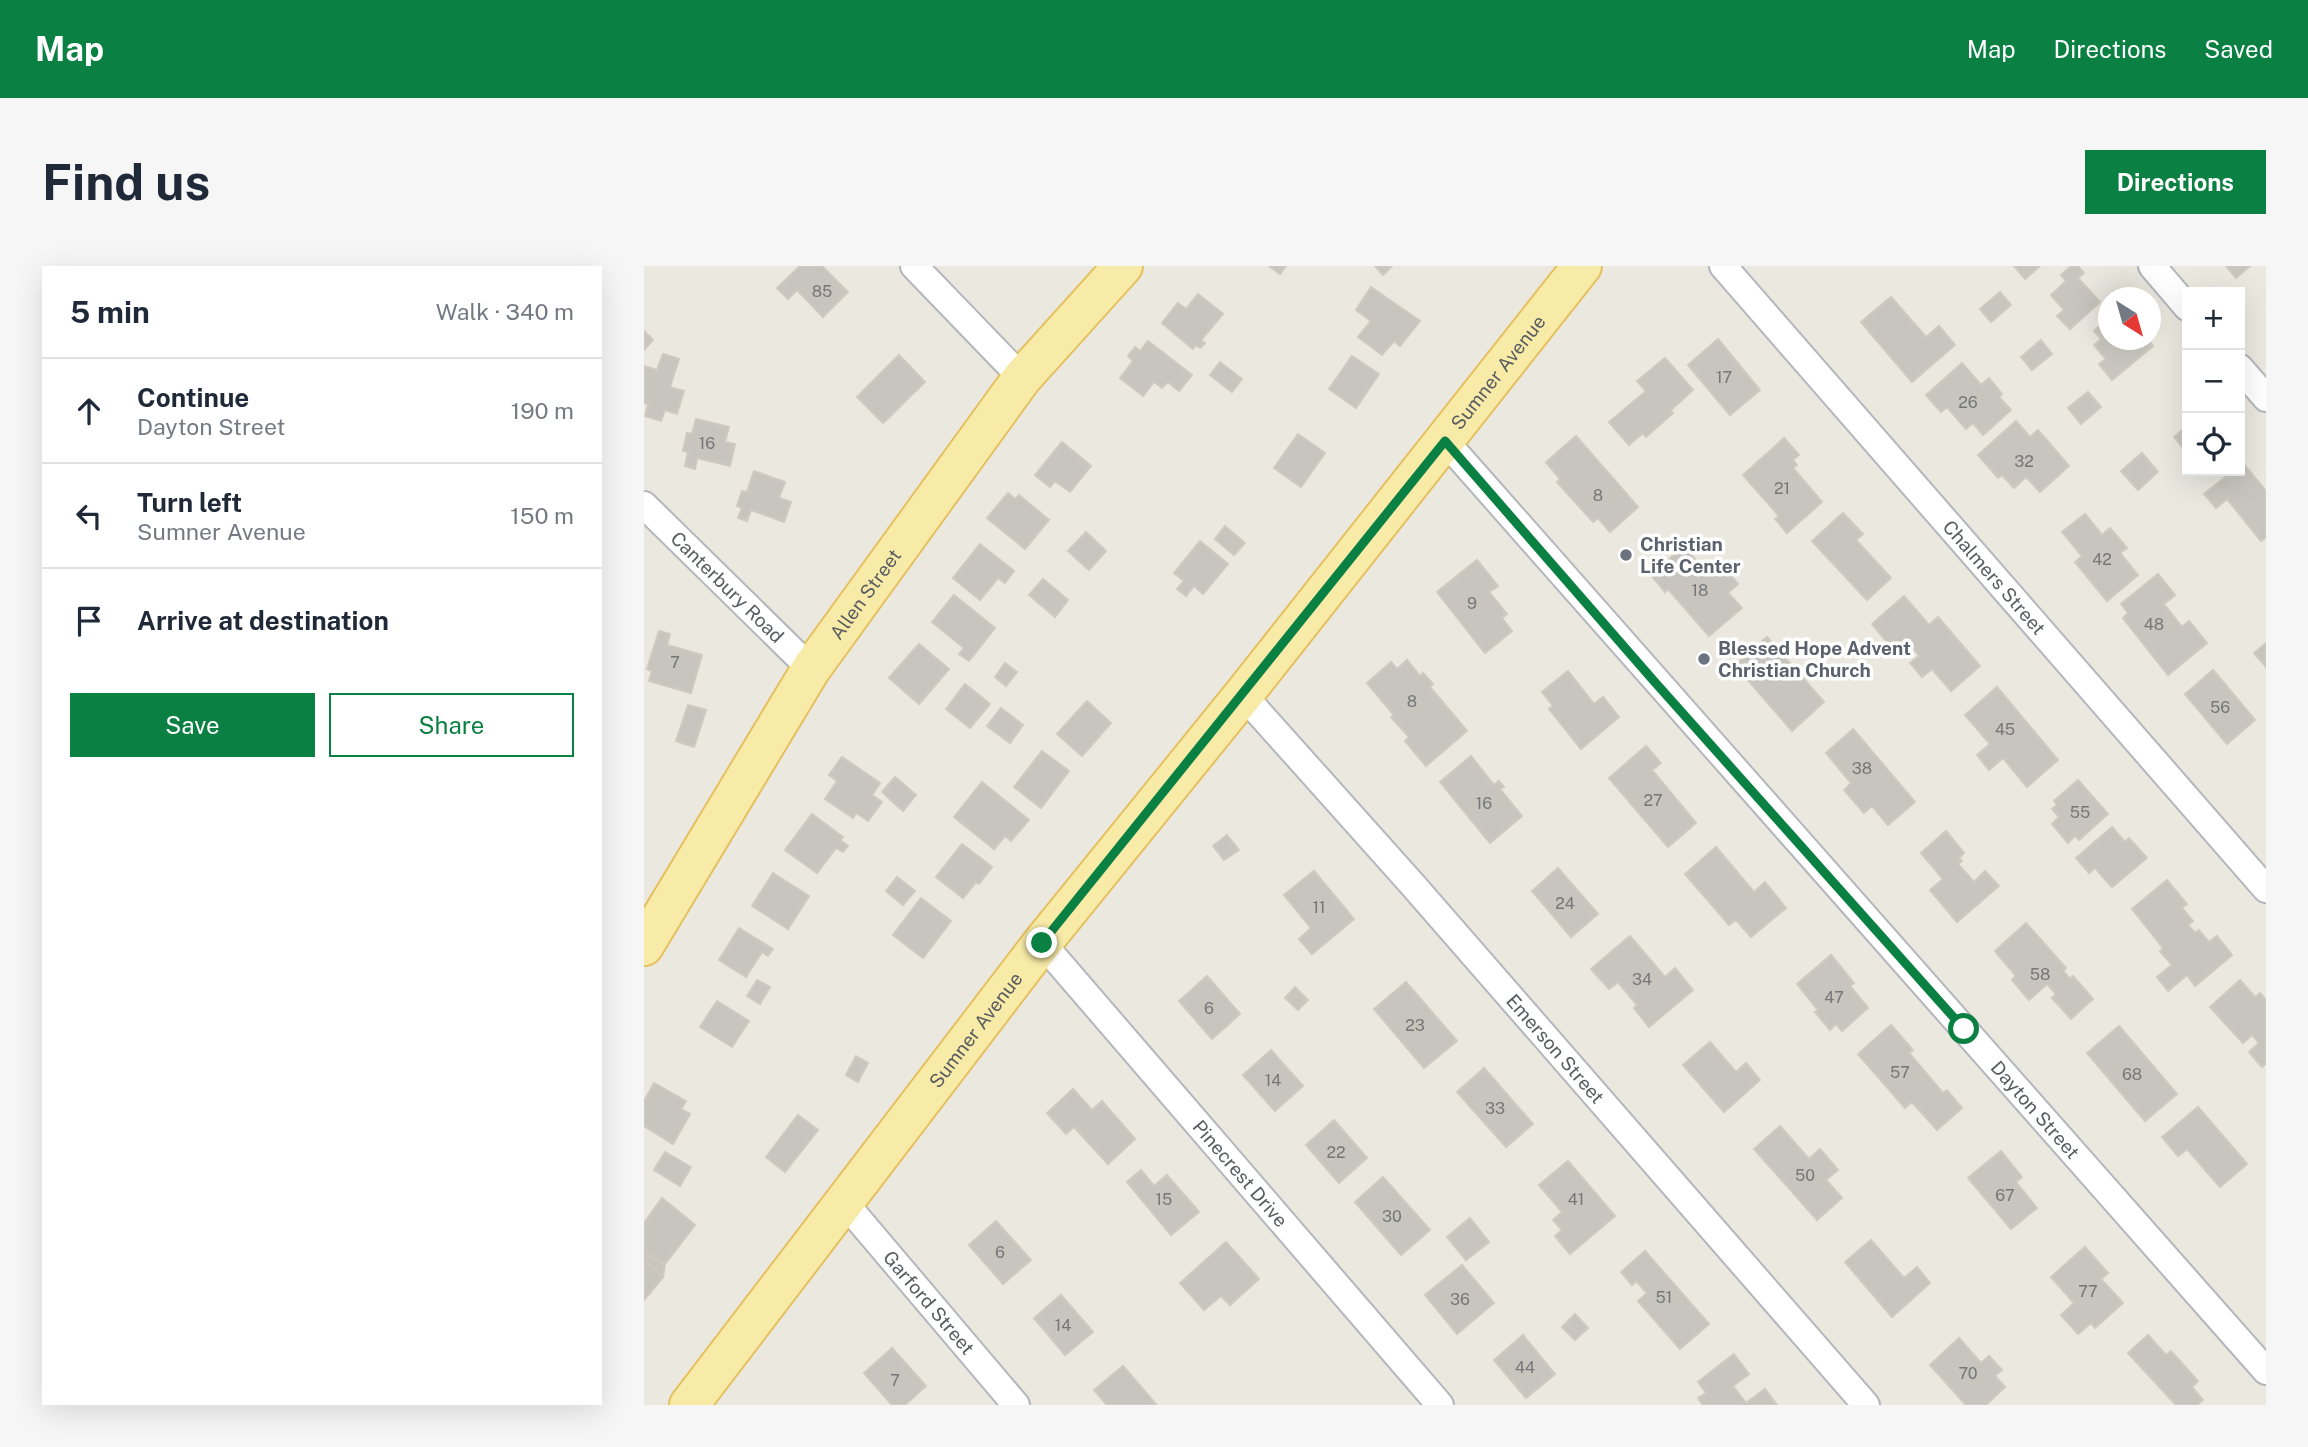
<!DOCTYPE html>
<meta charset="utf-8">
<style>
body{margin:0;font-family:"Public Sans",sans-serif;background:#f6f6f7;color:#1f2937}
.controls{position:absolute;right:21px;top:21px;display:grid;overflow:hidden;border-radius:0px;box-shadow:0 7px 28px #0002}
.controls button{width:63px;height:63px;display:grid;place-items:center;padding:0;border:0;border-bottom:2px solid #e0e1e3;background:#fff;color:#1f2937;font:35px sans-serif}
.compass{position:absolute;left:1454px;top:21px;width:63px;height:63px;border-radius:50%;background:#fff;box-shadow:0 7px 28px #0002;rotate:143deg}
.stop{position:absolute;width:21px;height:21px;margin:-16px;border:5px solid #0b8043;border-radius:50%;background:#fff}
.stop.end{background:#0b8043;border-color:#fff;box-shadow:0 2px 7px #0008}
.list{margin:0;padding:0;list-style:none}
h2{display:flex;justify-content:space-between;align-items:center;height:91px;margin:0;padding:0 28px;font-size:30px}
h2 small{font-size:23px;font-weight:400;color:#747a83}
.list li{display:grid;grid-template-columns:46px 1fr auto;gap:21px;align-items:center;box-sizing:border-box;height:105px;padding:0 28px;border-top:2px solid #e0e1e3}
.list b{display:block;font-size:26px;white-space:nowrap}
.list p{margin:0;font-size:23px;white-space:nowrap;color:#747a83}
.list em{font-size:23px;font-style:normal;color:#747a83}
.actions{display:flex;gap:14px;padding:21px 28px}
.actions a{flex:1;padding:16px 0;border:2px solid #0b8043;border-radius:0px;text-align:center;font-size:24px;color:#0b8043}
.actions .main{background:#0b8043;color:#fff}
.icon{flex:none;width:38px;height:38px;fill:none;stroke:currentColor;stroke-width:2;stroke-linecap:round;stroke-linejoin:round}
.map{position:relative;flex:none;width:1622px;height:1139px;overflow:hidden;border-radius:0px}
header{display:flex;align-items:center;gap:42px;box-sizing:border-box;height:98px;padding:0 35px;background:#0b8043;color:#fff}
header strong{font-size:33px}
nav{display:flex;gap:38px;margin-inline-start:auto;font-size:24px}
.intro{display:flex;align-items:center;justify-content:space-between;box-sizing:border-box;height:168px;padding:0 42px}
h1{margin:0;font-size:49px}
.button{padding:18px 32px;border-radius:0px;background:#0b8043;color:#fff;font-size:24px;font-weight:700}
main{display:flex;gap:42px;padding:0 42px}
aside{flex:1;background:#fff;border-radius:0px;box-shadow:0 7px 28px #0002}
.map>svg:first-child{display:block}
.building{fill:#c8c5bf;stroke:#cfcabf;stroke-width:2}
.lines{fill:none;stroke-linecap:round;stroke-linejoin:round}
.street-casing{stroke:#b3b6ba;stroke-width:30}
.primary-casing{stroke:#e5c05f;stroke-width:42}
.street{stroke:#fff;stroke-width:26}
.primary{stroke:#f8eba8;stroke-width:38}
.route{stroke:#0b8043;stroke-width:9}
.worship-dot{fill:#6b7280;stroke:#fff;stroke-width:2.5}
.labels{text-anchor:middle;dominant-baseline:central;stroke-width:7;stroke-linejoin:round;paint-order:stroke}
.number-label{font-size:16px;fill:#757678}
.street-label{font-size:19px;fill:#595c60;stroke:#fff}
.worship-label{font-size:19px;font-weight:bold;fill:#5b616d;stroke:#fff;text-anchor:start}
</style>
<header>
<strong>Map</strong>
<nav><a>Map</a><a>Directions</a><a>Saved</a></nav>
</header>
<div class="intro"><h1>Find us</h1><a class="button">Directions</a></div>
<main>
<aside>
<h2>5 min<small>Walk · 340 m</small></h2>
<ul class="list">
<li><svg class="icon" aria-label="ahead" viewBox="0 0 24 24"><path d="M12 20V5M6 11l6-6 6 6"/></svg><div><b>Continue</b><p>Dayton Street</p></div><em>190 m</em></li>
<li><svg class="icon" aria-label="left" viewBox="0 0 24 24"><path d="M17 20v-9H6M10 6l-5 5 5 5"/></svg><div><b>Turn left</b><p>Sumner Avenue</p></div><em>150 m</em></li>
<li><svg class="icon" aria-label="arrive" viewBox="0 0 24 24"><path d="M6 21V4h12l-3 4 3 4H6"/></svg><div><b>Arrive at destination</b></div></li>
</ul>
<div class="actions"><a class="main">Save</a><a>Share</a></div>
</aside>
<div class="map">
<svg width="1622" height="1139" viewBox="0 0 1622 1139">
<rect width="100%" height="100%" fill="#ebe8e0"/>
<g class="building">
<polygon points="156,0 178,0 204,26 179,51 153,24 144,33 133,22"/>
<polygon points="625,0 642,0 636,8"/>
<polygon points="731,0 748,0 739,9"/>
<polygon points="1370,0 1396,0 1381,13"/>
<polygon points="1427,0 1434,0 1440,7 1434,12 1456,36 1426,63 1413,50 1420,44 1407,29 1422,15 1417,9"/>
<polygon points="1582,0 1606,0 1592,12"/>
<polygon points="727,21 776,55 756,80 750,75 738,89 714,71 727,55 712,44"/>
<polygon points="1356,26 1367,39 1347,56 1336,43"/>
<polygon points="554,28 579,48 557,74 561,77 556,82 552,79 549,83 518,57 534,37 542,43"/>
<polygon points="1247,31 1282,71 1295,60 1311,79 1268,116 1217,56"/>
<polygon points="1464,52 1464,74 1504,74 1509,80 1468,114 1455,98 1462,93 1450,79 1457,73 1450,65"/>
<polygon points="0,65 9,74 0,84"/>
<polygon points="1074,73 1116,124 1086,149 1044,99"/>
<polygon points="1397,74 1408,88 1388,104 1377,91"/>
<polygon points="504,75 548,109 535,125 524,116 518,122 510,116 499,130 476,112 489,95 484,90 491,81 496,85"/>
<polygon points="19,88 35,93 26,121 40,125 33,148 21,144 17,155 1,150 4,138 0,137 0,100 13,104"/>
<polygon points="255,89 281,116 239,157 213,131"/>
<polygon points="708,90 735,108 712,142 685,123"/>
<polygon points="1021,92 1049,124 1027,144 1029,147 1002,171 999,167 985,179 965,156 1002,125 993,115"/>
<polygon points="576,96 598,113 588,126 566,109"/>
<polygon points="1318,97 1337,119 1345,112 1358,128 1355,131 1367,144 1339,169 1329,157 1322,163 1303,141 1297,146 1282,129"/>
<polygon points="1444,126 1457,141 1437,158 1424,142"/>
<polygon points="52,153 85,161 81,176 91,178 86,200 53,192 51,203 41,200 44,186 39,185 43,167 48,168"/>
<polygon points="1372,155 1386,171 1394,164 1425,200 1396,226 1382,211 1370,222 1358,209 1354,212 1334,189"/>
<polygon points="1543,160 1543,187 1530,171"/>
<polygon points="654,168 681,187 657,221 630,202"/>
<polygon points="932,170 994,241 966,266 954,252 949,256 913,216 916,213 902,196"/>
<polygon points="1140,172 1155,189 1149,194 1153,199 1149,202 1178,236 1143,267 1131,253 1135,250 1099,209"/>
<polygon points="418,176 447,200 426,226 411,215 406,221 391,209"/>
<polygon points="1498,187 1514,206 1494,224 1477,205"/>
<polygon points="1599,197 1622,225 1622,271 1617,275 1583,233 1572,242 1560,228 1589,205 1596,205 1596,199"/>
<polygon points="110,205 141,216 135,232 147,236 140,256 107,244 103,255 94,252 98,242 93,240 98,225 103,226"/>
<polygon points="364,227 371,233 375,229 405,254 381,283 343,252"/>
<polygon points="1199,247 1219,268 1212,274 1247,312 1223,334 1168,275"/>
<polygon points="1441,248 1458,269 1466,262 1483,282 1476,287 1494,309 1463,335 1431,296 1438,290 1418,266"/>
<polygon points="581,260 601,277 590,289 571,273"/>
<polygon points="442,266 462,285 445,304 424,285"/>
<polygon points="556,275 584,298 559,328 550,320 542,330 533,323 540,315 530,307"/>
<polygon points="336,278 370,305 361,317 354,312 336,334 309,312"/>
<polygon points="1040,280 1062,306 1075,295 1094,318 1084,327 1098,342 1065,370 1024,323 1021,326 1007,309"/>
<polygon points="833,294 854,320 845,326 863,348 858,352 868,365 841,387 793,326"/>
<polygon points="1514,308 1531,329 1520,338 1538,361 1545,355 1563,377 1524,409 1479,352 1484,347 1477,338"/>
<polygon points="399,313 424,334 411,351 385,329"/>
<polygon points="310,329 351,362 325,395 315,388 320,382 288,356"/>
<polygon points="1260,330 1285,359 1294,351 1336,400 1307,425 1288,403 1278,411 1266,397 1275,390 1267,380 1255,390 1228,358"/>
<polygon points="15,365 26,368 23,379 58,389 47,427 5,415 8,405 3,403"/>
<polygon points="1123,371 1180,436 1148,465 1091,399"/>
<polygon points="1622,377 1622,401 1610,387"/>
<polygon points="275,378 305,403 275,438 245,412"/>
<polygon points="763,394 776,410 779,407 789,418 786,421 823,465 782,500 761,475 765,471 747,451 750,449 723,417 747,396 753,403"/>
<polygon points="361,397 373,406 362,420 351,411"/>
<polygon points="1569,404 1611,454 1583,478 1541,428"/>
<polygon points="924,405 950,438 959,431 975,451 937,483 905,443 909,440 898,426"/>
<polygon points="321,418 346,438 326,462 302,443"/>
<polygon points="1353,421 1414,494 1383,521 1359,492 1345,504 1333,489 1346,478 1321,449"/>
<polygon points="443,435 467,457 438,490 413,468"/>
<polygon points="44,439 62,444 50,481 32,475"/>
<polygon points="357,442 379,459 366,477 343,460"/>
<polygon points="1209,463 1271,536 1244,559 1228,540 1220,547 1200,524 1207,517 1182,487"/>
<polygon points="1002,480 1017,497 1008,504 1052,557 1024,581 965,512"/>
<polygon points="398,485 425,505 397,542 370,521"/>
<polygon points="827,490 850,519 855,515 860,521 856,523 878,550 846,577 796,516"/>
<polygon points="198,491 236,517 228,529 238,536 224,555 212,547 209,552 181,533 193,515 185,509"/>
<polygon points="251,511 272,529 259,545 238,526"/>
<polygon points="1434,514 1464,548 1435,574 1431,570 1424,577 1408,558 1415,551 1408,543 1413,539 1410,535"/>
<polygon points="338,516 385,554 367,575 361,570 350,583 310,551"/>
<polygon points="168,548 199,571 196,574 204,580 199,586 192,582 173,607 141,584"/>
<polygon points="1468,561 1481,576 1485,572 1503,592 1468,621 1451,602 1445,607 1432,592"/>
<polygon points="1302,565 1320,587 1315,592 1318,595 1314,598 1330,616 1341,605 1355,620 1313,656 1286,624 1299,613 1277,587"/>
<polygon points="583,569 595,584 580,594 569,580"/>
<polygon points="318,578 348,601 335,618 332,616 319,632 292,611"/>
<polygon points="1072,581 1110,626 1121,616 1142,642 1107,671 1092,654 1085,659 1041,608"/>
<polygon points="914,602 954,648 927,671 888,625"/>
<polygon points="670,605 710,653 668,688 655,673 667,662 640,629"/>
<polygon points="129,607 165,630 144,663 108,640"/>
<polygon points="253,611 271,625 259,639 242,625"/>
<polygon points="1523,614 1543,638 1538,642 1549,655 1544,659 1551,667 1555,664 1565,676 1573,670 1588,689 1551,720 1543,709 1524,725 1513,711 1528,699 1516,685 1519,682 1488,643"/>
<polygon points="277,632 307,655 279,692 249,669"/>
<polygon points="1382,657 1422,702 1419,705 1426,713 1429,710 1449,733 1427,753 1408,732 1412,728 1403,718 1385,734 1368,714 1372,710 1351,685"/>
<polygon points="95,662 129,683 124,690 118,686 102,711 75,694"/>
<polygon points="986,670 1021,711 1031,702 1049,724 1005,761 990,742 993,739 974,716 965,723 947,703"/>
<polygon points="1187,689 1210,717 1206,720 1224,742 1198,765 1192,758 1186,764 1171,746 1174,744 1153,718"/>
<polygon points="563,710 596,748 568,773 535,735"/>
<polygon points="113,714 126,721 116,738 103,730"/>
<polygon points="1596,714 1611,731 1616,727 1622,734 1622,797 1618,801 1605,786 1615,777 1608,769 1599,777 1566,741"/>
<polygon points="762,716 813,775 780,802 730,743"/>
<polygon points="651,721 664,734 654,744 641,732"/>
<polygon points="73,735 105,755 88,781 56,761"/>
<polygon points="1247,759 1269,784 1265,787 1299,827 1303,824 1318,842 1293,864 1268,836 1261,842 1214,788"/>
<polygon points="1475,760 1533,828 1501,855 1443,787"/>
<polygon points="1066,776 1092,806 1102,797 1116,814 1080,846 1039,799"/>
<polygon points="627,784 659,820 631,845 599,809"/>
<polygon points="212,790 224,797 214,816 202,809"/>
<polygon points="840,802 889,858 862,881 813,826"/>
<polygon points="10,817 42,835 37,843 46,848 29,878 0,860 0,835"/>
<polygon points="429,823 448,844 458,835 491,873 464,898 430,861 422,868 403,847"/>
<polygon points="1554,841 1603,898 1576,921 1543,883 1534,890 1518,871"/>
<polygon points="154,849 174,864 141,906 122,891"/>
<polygon points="690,854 723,892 695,917 662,879"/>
<polygon points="1136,860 1165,893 1176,883 1194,904 1182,914 1198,932 1173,954 1110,883"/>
<polygon points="1357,885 1378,911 1372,916 1393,942 1367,963 1324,912"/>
<polygon points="21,886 47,901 36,920 10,904"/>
<polygon points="924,895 971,950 926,988 911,970 918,964 909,954 918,946 895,919"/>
<polygon points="497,904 510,920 523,909 555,946 527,969 483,916"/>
<polygon points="739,911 786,964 757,989 711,936"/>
<polygon points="18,932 51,959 21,998 0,987 0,957"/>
<polygon points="826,952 845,976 822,994 803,971"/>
<polygon points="352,955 387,994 359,1018 325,979"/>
<polygon points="1227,974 1260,1012 1273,1001 1286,1017 1248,1051 1201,996"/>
<polygon points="582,976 615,1013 586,1039 577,1030 560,1044 536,1017"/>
<polygon points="1441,981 1464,1007 1457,1013 1479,1037 1451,1062 1447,1057 1434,1068 1417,1049 1430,1037 1407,1011"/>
<polygon points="1001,985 1065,1058 1036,1083 994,1035 1003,1027 992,1015 988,1019 977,1006"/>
<polygon points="0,987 21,998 19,1011 0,1034"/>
<polygon points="0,993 19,1011 0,1034"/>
<polygon points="818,999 850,1037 813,1068 781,1029"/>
<polygon points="417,1029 449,1066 421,1089 390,1052"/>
<polygon points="931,1048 944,1062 931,1074 918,1061"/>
<polygon points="879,1069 911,1108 882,1132 850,1094"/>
<polygon points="1504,1069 1522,1089 1527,1085 1554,1115 1548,1121 1559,1134 1553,1139 1532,1139 1484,1087"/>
<polygon points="1315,1072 1337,1097 1345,1090 1358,1104 1351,1110 1361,1121 1342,1139 1322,1139 1286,1099"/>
<polygon points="248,1082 282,1120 261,1139 248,1139 220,1107"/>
<polygon points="1090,1088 1105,1108 1089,1120 1102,1137 1121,1123 1133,1139 1059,1139 1054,1132 1062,1127 1054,1116"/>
<polygon points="479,1100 512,1138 512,1139 463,1139 450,1124"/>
</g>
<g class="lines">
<g class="street-casing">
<g id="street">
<polyline points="270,0 378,112"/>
<path id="s1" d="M1079 0 1622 623"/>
<polyline points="1508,0 1543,41"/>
<polyline points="1596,102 1622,132"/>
<path id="s2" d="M801 175 1622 1105"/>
<path id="s3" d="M0 239 167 403"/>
<path id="s4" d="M599 429 768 618 1222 1139"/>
<path id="s5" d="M398 677 796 1139"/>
<path id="s6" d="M199 935 372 1139"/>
</g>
</g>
<g class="primary-casing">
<g id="primary">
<path id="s7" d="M0 680 167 403 378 112 479 0"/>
<path id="s8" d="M45 1139 398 677 599 429 938 0"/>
</g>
</g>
<use href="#street" class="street"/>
<use href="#primary" class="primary"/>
</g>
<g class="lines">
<polyline class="route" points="398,677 801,175 1009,414 1320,763"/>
</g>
<g class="worship-dot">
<circle cx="982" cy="289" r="7"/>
<circle cx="1060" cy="393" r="7"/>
</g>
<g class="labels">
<g class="number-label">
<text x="178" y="25">85</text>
<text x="1080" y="111">17</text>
<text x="1324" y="136">26</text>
<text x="63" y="177">16</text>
<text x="1380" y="195">32</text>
<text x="1138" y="222">21</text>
<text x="954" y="229">8</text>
<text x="1458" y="293">42</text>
<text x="1056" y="324">18</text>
<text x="828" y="337">9</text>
<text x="1510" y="358">48</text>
<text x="31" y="396">7</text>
<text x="768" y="435">8</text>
<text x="1576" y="441">56</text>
<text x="1361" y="463">45</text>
<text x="1218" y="502">38</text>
<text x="1009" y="534">27</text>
<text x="840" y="537">16</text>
<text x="1436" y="546">55</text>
<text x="921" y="637">24</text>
<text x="675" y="641">11</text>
<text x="1396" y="708">58</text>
<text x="998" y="713">34</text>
<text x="1190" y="731">47</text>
<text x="565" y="742">6</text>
<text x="771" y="759">23</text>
<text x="1256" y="806">57</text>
<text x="1488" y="808">68</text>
<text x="629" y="814">14</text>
<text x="851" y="842">33</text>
<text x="692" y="886">22</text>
<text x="1161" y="909">50</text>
<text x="1361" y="929">67</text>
<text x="520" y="933">15</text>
<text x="932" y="933">41</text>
<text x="748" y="950">30</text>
<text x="356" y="986">6</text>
<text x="1444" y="1025">77</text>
<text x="1020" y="1031">51</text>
<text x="816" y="1033">36</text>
<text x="419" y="1059">14</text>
<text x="881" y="1101">44</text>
<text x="1324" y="1107">70</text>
<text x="251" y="1114">7</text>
</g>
<g class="street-label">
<text stroke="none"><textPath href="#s8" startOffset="1312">Sumner Avenue</textPath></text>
<text stroke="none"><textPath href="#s1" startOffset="413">Chalmers Street</textPath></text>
<text stroke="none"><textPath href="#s3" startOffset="117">Canterbury Road</textPath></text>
<text stroke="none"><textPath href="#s7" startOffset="416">Allen Street</textPath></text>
<text stroke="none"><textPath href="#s8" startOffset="472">Sumner Avenue</textPath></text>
<text stroke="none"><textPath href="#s4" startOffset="472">Emerson Street</textPath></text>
<text stroke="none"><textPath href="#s2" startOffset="892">Dayton Street</textPath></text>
<text stroke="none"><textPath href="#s5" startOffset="304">Pinecrest Drive</textPath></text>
<text stroke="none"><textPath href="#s6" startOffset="133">Garford Street</textPath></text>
</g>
<g class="worship-label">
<text x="996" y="278">Christian<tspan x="996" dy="22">Life Center</tspan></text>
<text x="1074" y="382">Blessed Hope Advent<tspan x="1074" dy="22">Christian Church</tspan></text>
</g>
</g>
</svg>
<div class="controls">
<button>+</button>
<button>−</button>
<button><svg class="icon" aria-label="locate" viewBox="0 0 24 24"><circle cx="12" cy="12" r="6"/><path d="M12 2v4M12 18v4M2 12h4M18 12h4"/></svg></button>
</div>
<svg class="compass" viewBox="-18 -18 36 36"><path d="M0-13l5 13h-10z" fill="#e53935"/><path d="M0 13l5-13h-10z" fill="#747a83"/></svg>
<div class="stop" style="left:1320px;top:763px"></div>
<div class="stop end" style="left:398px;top:677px"></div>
</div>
</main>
